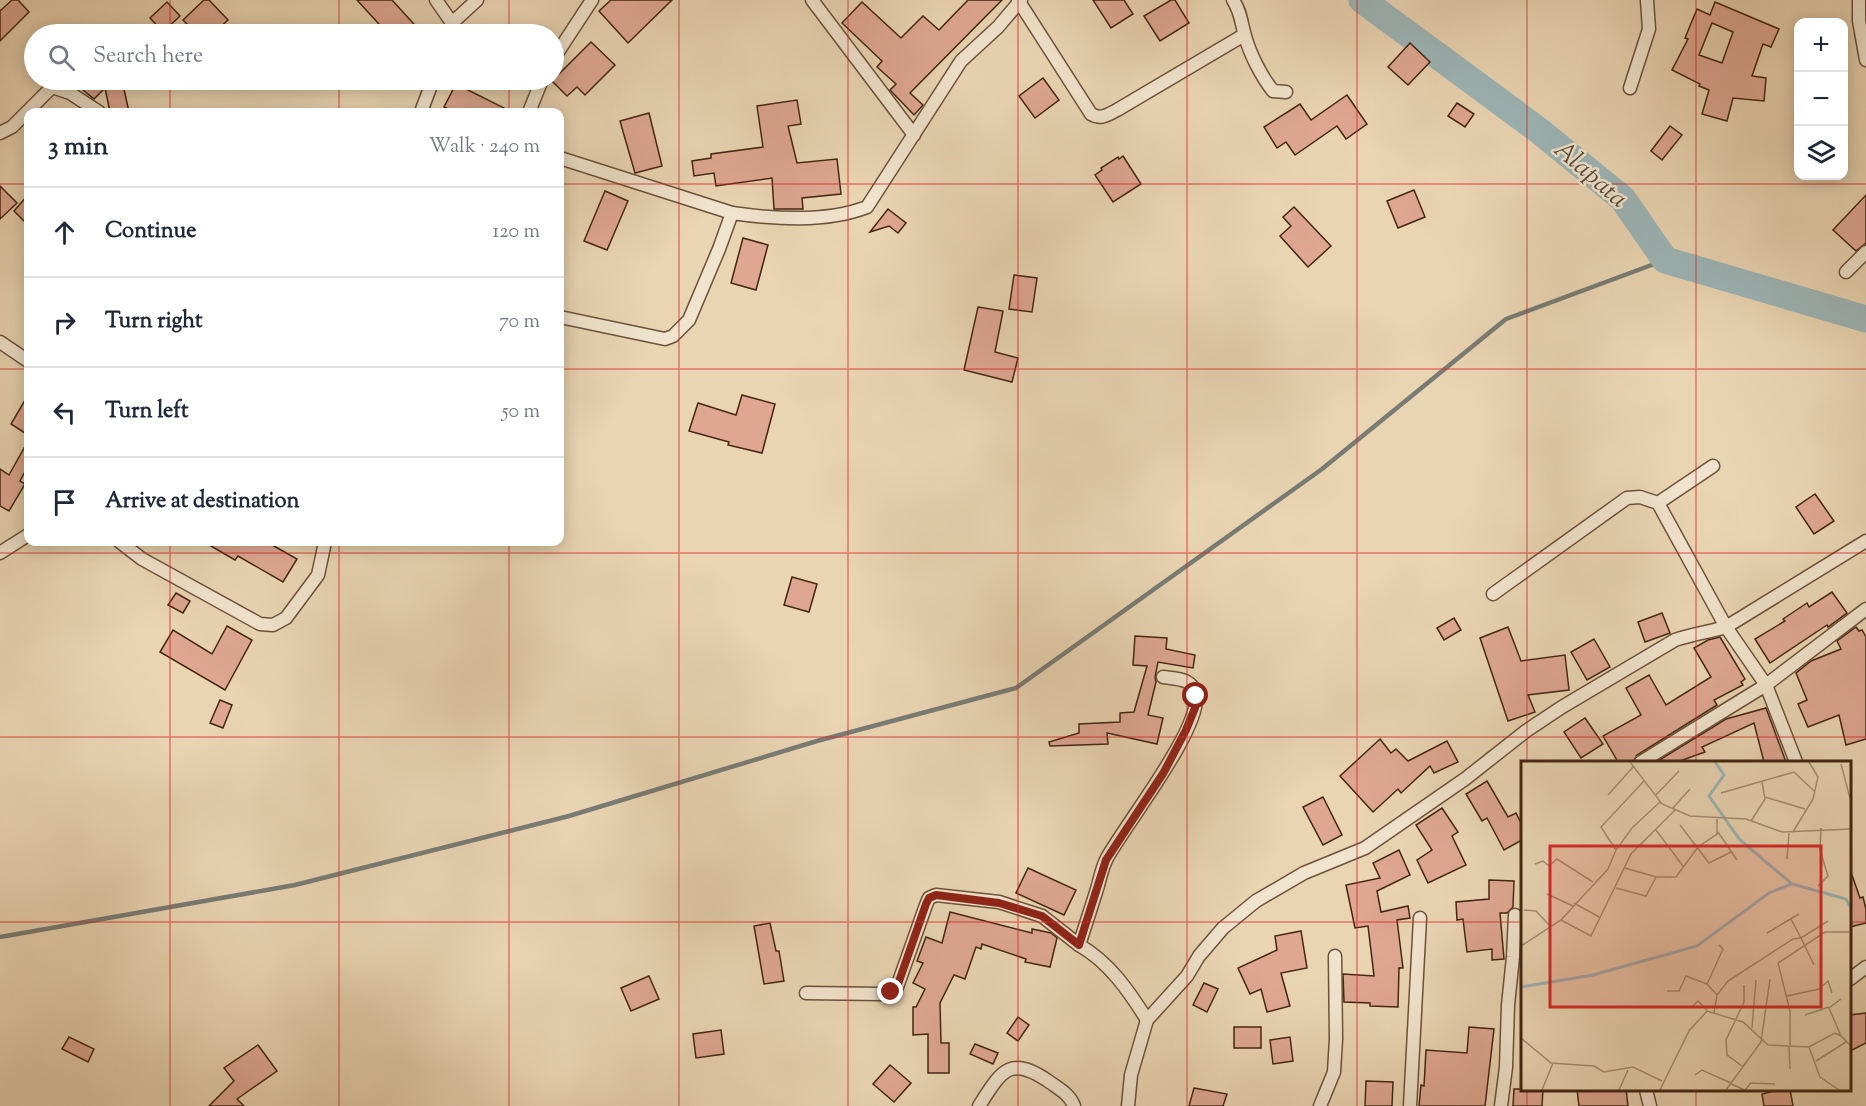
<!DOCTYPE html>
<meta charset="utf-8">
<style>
body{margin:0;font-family:"Sorts Mill Goudy",serif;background:#f6f6f7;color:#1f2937}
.controls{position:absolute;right:18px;top:18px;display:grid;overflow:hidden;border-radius:12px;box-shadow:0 3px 15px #0003}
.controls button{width:54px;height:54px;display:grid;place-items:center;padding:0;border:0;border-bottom:2px solid #e0e1e3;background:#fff;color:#1f2937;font:30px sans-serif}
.stop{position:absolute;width:18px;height:18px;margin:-14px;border:4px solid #8f2418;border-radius:50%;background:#fff}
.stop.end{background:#8f2418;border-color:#fff;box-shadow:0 2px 6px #0008}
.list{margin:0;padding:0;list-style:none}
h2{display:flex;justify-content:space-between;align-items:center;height:78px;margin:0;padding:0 24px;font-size:26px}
h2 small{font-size:20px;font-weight:400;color:#747a83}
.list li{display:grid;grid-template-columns:39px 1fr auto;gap:18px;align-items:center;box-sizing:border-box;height:90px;padding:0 24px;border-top:2px solid #e0e1e3}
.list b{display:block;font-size:22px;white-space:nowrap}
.list em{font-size:20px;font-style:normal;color:#747a83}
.icon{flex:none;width:33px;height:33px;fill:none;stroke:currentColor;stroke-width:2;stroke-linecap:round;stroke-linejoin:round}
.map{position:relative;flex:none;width:1866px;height:1106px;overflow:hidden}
.search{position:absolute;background:#fff;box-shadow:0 3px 15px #0003;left:24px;top:24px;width:540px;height:66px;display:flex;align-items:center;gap:15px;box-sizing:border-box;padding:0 21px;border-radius:33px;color:#747a83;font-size:22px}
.panel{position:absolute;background:#fff;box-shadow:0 3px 15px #0003;left:24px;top:108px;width:540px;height:438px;border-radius:12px}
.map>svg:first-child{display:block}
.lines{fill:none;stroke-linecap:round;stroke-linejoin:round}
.stream{stroke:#797c75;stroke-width:4.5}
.river{stroke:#9db6b8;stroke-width:27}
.building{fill:#dfa792;stroke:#432611;stroke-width:1.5;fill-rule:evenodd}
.street-casing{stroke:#6d523a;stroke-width:15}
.street{stroke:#f1e4ce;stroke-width:12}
.route{stroke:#8f2418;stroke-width:8}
.grid{fill:none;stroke:#d62828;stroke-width:1.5;stroke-opacity:0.55}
.labels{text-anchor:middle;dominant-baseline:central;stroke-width:5;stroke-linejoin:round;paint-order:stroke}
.water-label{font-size:26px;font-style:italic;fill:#5a4a3b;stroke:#f1e4ce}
.inset-river{fill:none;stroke:#9db6b8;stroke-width:3}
.inset-road{fill:none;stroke:#a78f72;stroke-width:1.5}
.view{fill:#d62828;fill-opacity:0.15;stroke:#d62828;stroke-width:3}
.inset-edge{fill:none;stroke:#432611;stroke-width:3}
</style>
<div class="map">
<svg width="1866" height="1106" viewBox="0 0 1866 1106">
<rect width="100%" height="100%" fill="#ead5b3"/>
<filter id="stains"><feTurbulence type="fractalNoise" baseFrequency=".00333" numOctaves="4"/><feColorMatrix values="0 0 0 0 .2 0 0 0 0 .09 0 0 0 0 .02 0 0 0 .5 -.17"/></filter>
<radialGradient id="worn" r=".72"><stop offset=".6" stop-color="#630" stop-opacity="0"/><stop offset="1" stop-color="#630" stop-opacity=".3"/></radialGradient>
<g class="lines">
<polyline class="stream" points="0,937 295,885 569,816 817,741 1016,688 1322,469 1506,319 1665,260"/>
<polyline class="river" points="1362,0 1537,129 1623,199 1665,260 1866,319"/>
</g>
<g class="building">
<polygon points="12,0 18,0 29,12 0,41 0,11"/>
<polygon points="204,0 209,0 228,20 213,34 197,34 183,20"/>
<polygon points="357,0 392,0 423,34 388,34"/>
<polygon points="611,0 672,0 628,43 599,11"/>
<polygon points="968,0 1002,0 910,93 923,105 914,115 890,90 896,84 877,67 882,61 842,23 862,2 901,38 923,16 939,30"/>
<polygon points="1093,0 1124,0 1133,14 1111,28"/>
<polygon points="1171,0 1175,0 1189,23 1160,41 1144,16"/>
<polygon points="167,2 180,16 163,32 150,18"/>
<path d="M1715 2 1779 29 1771 47 1763 44 1752 76 1766 78 1764 101 1733 98 1727 121 1702 114 1709 90 1699 86 1700 84 1672 70 1688 39 1685 38 1697 9 1710 15ZM1712 23 1733 32 1722 63 1699 55Z"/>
<polygon points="591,42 615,65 585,95 577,87 567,96 552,81"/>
<polygon points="1410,43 1430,62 1408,85 1388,67"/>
<polygon points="1043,78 1059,100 1035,118 1019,96"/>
<polygon points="83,80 122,80 129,112 110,112 105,88 94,99 77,85"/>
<polygon points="456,84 512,112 455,112 444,107"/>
<polygon points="1347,95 1367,124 1346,139 1337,126 1295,155 1286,142 1277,148 1264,127 1300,104 1311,120"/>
<polygon points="797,100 801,124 788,126 797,163 837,159 841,194 802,198 803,209 774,209 772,178 716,186 714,173 694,176 692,161 711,158 711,154 763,147 757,106"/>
<polygon points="1457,103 1474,114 1465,127 1448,116"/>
<polygon points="649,113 662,166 635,173 620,121"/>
<polygon points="1670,126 1682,135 1662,160 1651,151"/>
<polygon points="1123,156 1141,184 1113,202 1095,175 1102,170 1101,168 1118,157 1119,159"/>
<polygon points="0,186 17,203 0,219"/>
<polygon points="1414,190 1425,217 1398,228 1387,201"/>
<polygon points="605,191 628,201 607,250 584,241"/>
<polygon points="28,195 28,225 14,211"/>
<polygon points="1866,195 1866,243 1856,251 1833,230"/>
<polygon points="1294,207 1331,246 1308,267 1280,236 1291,226 1283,217"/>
<polygon points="888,209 906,223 898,233 889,226 870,232"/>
<polygon points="743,238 768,245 756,290 731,283"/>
<polygon points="1014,275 1037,278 1032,312 1009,309"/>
<polygon points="978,307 1003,311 995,352 1018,358 1012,382 964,370"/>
<polygon points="28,395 28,435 11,424"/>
<polygon points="742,395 775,404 762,453 728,445 729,442 689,431 698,403 736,415"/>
<polygon points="28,441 28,466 20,481 25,484 9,511 0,506 0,469 9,475"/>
<polygon points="1815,494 1834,521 1814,534 1796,507"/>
<polygon points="204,542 267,542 297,559 283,582 238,556 235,560"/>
<polygon points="792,577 817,584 809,612 784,605"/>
<polygon points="1832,592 1847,613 1828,627 1827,625 1770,663 1755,639 1785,621 1783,619 1807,603 1809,607"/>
<polygon points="176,593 190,601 183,613 168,605"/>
<polygon points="1662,613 1670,633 1645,642 1638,622"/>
<polygon points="1454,618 1461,630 1444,640 1437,628"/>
<polygon points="227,626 252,640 225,690 160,652 173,630 212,654"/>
<polygon points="1508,627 1521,661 1565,655 1569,690 1528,695 1535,712 1508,721 1480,638"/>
<polygon points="1856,627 1859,631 1862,630 1866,637 1866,739 1846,745 1839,715 1808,727 1798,704 1807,700 1796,673 1811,661 1841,649 1837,641"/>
<polygon points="1135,636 1167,638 1166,649 1195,655 1193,668 1158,662 1155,677 1156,682 1148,715 1163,718 1157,744 1107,733 1108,744 1050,746 1049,742 1079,733 1079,724 1120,722 1120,713 1134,712 1147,666 1133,665"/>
<polygon points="1720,637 1745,679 1741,682 1743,685 1714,700 1717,705 1637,755 1633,762 1618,762 1603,736 1641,715 1626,688 1649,675 1666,705 1711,677 1694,648 1708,640"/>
<polygon points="1594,639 1610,667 1587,680 1571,652"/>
<polygon points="220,700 232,705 223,728 210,723"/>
<polygon points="1766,708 1786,762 1764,762 1754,723 1702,747 1705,752 1677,762 1656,762 1726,719"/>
<polygon points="1585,718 1603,744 1581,758 1564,732"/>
<polygon points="1380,739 1391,753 1396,749 1408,761 1447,741 1458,762 1434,773 1430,766 1401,793 1398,789 1373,812 1340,776"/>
<polygon points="1487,781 1508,817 1516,813 1522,825 1522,840 1504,850 1487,818 1482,821 1466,794"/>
<polygon points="1323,797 1342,835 1323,845 1303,807"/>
<polygon points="1442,808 1458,832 1452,836 1466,865 1428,883 1417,860 1432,850 1416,825"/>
<polygon points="1399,850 1410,875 1377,891 1381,912 1408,906 1410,918 1397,920 1403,968 1399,968 1398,1007 1370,1006 1370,1003 1344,1002 1343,974 1374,976 1368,926 1355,928 1346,885 1380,878 1373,863"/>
<polygon points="1028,868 1076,890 1064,915 1016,893"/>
<polygon points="1850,875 1852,875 1860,898 1863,897 1866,909 1866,923 1850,927"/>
<polygon points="1489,880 1514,881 1513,907 1507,913 1500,913 1504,959 1492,960 1492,949 1467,952 1463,919 1457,920 1456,902 1489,899"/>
<polygon points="950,912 1032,933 1032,929 1051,933 1057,938 1050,967 1025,962 1026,959 982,944 981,949 976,947 965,979 954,975 940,1003 941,1043 949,1043 949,1073 928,1073 928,1034 913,1035 913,1007 916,1007 925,989 913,983 923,963 917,961 926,937 942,943"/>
<polygon points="770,923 776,951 779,951 784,981 764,984 754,926"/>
<polygon points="1301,931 1307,968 1281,973 1290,1006 1267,1012 1261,989 1250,994 1238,968 1277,950 1275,936"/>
<polygon points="649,976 659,999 631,1011 621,988"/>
<polygon points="1204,983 1218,989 1207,1012 1193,1005"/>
<polygon points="1866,1013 1866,1043 1850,1051 1850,1015"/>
<polygon points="1018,1017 1029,1025 1018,1041 1007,1033"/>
<rect x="1234" y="1027" width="27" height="21"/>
<polygon points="1469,1027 1494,1029 1485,1106 1419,1106 1421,1085 1424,1086 1426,1050 1467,1053"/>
<polygon points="721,1030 724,1054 696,1058 693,1034"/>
<polygon points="69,1037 94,1049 88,1062 62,1049"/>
<polygon points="1290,1037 1293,1061 1273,1064 1270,1040"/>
<polygon points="975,1044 998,1053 993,1064 970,1054"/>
<polygon points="258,1045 277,1071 237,1099 244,1106 209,1106 234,1081 224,1068"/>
<polygon points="890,1065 911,1083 894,1102 873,1084"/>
<polygon points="1366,1081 1393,1082 1392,1106 1365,1106"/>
<polygon points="1194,1088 1227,1094 1223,1106 1189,1106"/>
<polygon points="1514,1089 1543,1089 1542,1106 1513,1106"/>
<polygon points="1577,1089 1626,1089 1628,1106 1579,1106"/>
<polygon points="1783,1089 1790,1089 1793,1106 1764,1106 1762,1094"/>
</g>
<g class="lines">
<g class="street-casing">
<g id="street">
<polyline points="436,0 452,23"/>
<polyline points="812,0 914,135"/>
<path d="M1018 0 1091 114C1101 120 1107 115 1117 110L1244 35"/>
<path d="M1233 0C1241 12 1241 22 1245 36 1250 54 1261 76 1273 91L1286 92"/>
<polyline points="1859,0 1859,21 1866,60"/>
<polyline points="448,34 452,23 477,0"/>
<polyline points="554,58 592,0"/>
<polyline points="1630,88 1649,29 1647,0"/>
<polyline points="421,112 433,80"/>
<polyline points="529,112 542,80"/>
<polyline points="0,133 12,127 52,87 70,93 99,112"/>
<polyline points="560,158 732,213"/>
<polyline points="1846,272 1866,252"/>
<path d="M560 317 665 339 673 336 689 320 719 249 732 213C774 219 826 223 867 207L961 61 998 27 1021 0"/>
<polyline points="0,342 28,361"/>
<polyline points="1658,503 1713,466"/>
<polyline points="120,542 142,559 260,624 273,625 286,618 318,575 325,542"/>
<polyline points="0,553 28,535"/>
<polyline points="1493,594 1627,498 1640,497 1658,503 1726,627 1866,541"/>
<polyline points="1641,762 1766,685 1866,609"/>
<polyline points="1850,979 1866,967"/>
<polyline points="806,993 882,994 891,992 897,987 926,905 929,898 936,895 999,902 1042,916 1079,945"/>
<path d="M1147 1020C1129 991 1109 962 1079 945 1085 927 1091 908 1097 889 1100 879 1102 867 1107 858 1125 825 1201 729 1196 695 1193 678 1177 679 1163 677"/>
<polyline points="1646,1090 1650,1106"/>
<path d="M979 1106C1002 1070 1010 1054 1051 1083 1061 1090 1070 1095 1074 1106"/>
<path d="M1128 1106 1131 1075 1147 1020 1187 976 1199 956 1223 928 1256 901 1304 873 1365 848 1465 779 1526 731 1562 707 1675 640C1692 634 1709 632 1726 627L1766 685 1796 762"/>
<polyline points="1320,1106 1334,1072 1336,1039 1335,956"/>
<polyline points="1410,1106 1420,918"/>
<polyline points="1501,1106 1506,1067 1508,1005 1513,957 1515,915"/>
</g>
</g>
<use href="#street" class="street"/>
</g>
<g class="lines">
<polyline class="route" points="891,992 897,987 926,904 929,898 936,895 999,903 1042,916 1079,945 1106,860 1164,772 1186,730 1195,708 1196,696"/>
</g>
<path class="grid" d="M170 0V34M339 0V34M509 0V34M679 0V1106M848 0V1106M1018 0V1106M1187 0V1106M1357 0V1106M1527 0V762M1696 0V762M170 80V112M339 80V112M509 80V112M0 184H28M560 184H1866M0 369H28M560 369H1866M170 542V1106M339 542V1106M509 542V1106M0 553H1866M0 737H1866M0 922H1522M1850 922H1866M1527 1090V1106M1696 1090V1106"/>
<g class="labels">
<g class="water-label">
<text transform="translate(1590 175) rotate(41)">Alapata</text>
</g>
</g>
<g transform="translate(1521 761)">
<rect width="330" height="330" fill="#ead5b3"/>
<path class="inset-river" d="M194 1 203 14 188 35 219 79 271 123 325 138 330 147M0 226 72 214 176 185 248 132 271 123"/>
<path class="inset-road" d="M109 1 141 43 169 55 225 58 261 71 330 68M320 3 330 41M200 32 273 11 293 30M87 34 112 6M134 35 158 10M244 36 284 48M151 48 169 28M230 60 244 38 241 21M159 64 188 102 210 91M135 69 162 105M197 71 216 99M272 71 292 38 297 16 288 1M95 89 80 66 123 20M266 98 268 72M14 103 22 100 28 105 36 98 72 121M104 107 135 116M297 125 307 115 299 89 300 67M95 127 125 135 135 116H155L177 86 196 73V58M26 133 52 145M53 142 78 156M3 149 15 150 29 165M270 158 280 177 307 160M40 159 70 175 110 93 154 49M246 172 278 153M0 185 40 159 87 108 95 89 111 67 139 41M146 230H158L165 215 186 223M196 234 186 223 202 188 198 184M266 235 298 228 307 220 311 232M320 238 308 247 320 275 330 285M171 246 177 240 186 249M193 252 196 234 207 220 272 178 280 177 293 204M284 254 308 246M231 267 235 219M0 277 30 302 73 305 83 311 112 306 141 320M269 284V250L257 202 304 171H328M268 285 269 308M288 286 299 316 318 329M295 300 325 281M221 305 206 294 205 279 223 241V224M174 314 181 309 210 322M210 323 224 329 230 322 254 323M21 329 32 302M98 329 107 309M139 329 168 270 186 250 222 261 247 284 288 286 314 272 320 275M205 329 240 281 249 218"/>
<path class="view" d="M29 85H300V246H29Z"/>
<rect width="330" height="330" class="inset-edge"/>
</g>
<rect width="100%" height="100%" filter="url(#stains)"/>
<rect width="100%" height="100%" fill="url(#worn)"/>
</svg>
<div class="controls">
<button>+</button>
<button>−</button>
<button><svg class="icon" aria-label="layers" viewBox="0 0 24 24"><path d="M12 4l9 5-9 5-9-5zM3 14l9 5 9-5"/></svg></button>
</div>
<div class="stop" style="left:1196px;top:696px"></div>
<div class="stop end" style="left:891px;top:992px"></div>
<div class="search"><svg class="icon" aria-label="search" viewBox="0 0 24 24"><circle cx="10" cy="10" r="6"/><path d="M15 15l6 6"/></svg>Search here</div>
<section class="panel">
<h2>3 min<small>Walk · 240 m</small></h2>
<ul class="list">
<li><svg class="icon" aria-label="ahead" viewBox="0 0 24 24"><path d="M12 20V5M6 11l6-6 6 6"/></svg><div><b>Continue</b></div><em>120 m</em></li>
<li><svg class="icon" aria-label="right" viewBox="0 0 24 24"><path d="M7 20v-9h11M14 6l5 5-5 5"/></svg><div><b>Turn right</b></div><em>70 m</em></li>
<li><svg class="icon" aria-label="left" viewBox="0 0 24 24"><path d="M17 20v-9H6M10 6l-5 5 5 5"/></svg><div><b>Turn left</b></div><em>50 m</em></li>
<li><svg class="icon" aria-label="arrive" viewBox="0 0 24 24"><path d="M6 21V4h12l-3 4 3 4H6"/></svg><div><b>Arrive at destination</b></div></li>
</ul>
</section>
</div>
